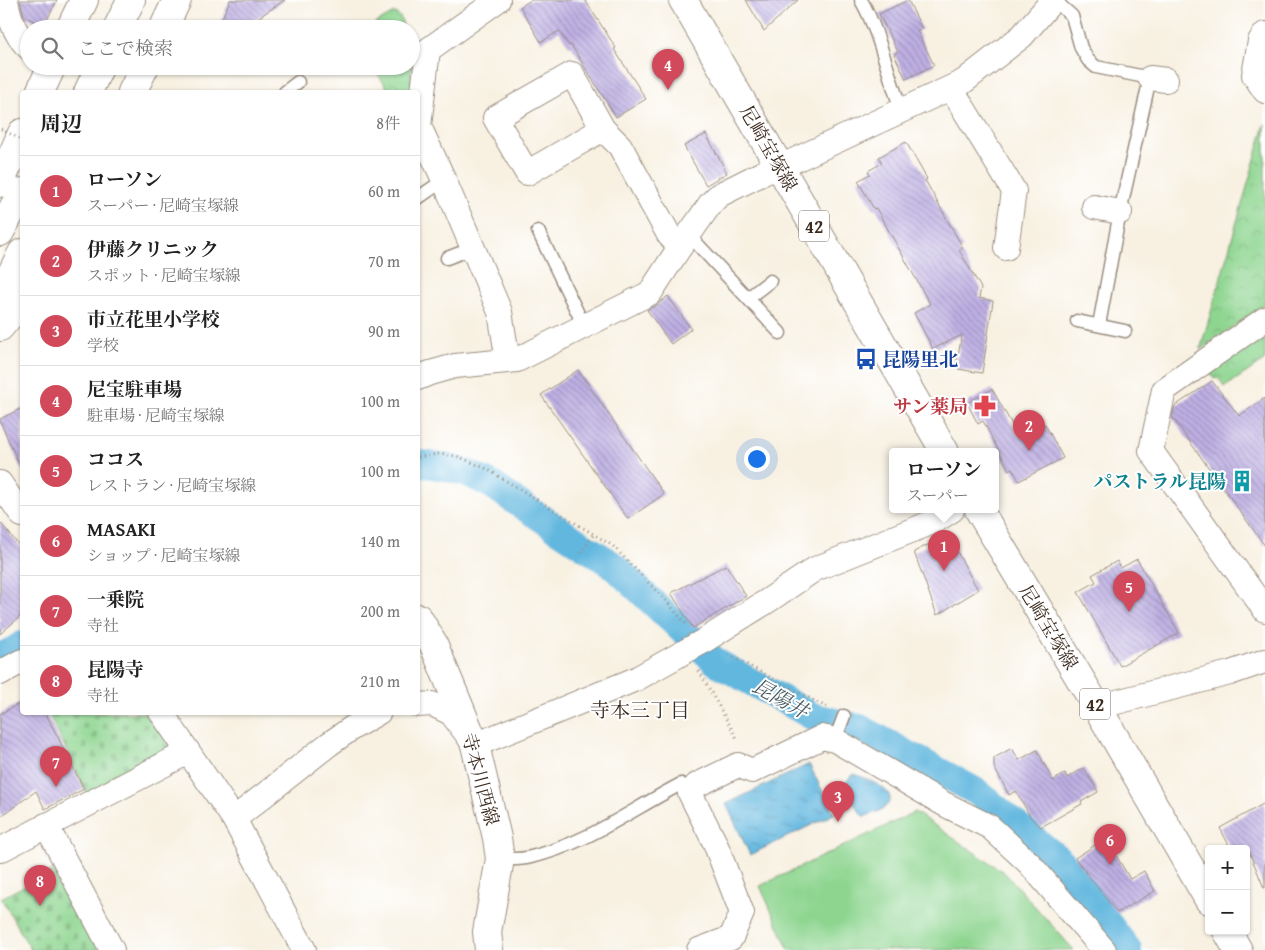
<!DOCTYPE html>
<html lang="ja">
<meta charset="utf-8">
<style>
body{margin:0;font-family:"Gentium Book Plus","Noto Serif JP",serif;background:#f6f6f6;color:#222}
.controls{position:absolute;right:15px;bottom:15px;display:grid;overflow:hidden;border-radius:5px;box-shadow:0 1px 4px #0004}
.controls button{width:45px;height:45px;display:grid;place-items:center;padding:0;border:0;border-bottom:1px solid #e0e0e0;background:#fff;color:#222;font:25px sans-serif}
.you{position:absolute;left:756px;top:458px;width:18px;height:18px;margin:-12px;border:4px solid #fff;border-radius:50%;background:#1a73e8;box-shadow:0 0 0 8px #1a73e833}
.badge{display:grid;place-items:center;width:32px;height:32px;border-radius:50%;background:#d1495b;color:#fff;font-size:16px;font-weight:700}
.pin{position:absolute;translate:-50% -41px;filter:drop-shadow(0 1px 2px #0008)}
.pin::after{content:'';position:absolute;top:26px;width:18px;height:15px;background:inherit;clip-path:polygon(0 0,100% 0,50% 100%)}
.popup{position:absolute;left:889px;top:448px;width:110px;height:65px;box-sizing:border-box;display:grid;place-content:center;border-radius:5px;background:#fff;filter:drop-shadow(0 1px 4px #0005);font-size:16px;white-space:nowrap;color:#767676}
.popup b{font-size:19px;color:#222}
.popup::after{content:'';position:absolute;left:50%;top:100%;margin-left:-10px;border:10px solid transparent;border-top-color:#fff}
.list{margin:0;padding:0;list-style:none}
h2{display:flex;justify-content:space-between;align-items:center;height:65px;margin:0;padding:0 20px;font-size:21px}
h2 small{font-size:16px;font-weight:400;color:#767676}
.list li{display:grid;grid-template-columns:32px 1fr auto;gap:15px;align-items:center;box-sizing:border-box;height:70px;padding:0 20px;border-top:1px solid #e0e0e0}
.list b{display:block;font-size:19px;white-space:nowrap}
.list p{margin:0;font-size:16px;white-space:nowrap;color:#767676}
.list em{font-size:16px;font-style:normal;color:#767676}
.icon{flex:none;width:28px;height:28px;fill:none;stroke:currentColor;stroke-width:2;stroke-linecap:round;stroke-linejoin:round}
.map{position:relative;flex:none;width:1265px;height:950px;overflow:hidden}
.search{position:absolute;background:#fff;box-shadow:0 1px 4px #0004;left:20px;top:20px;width:400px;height:55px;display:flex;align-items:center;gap:12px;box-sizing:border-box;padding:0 18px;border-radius:28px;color:#767676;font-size:19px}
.panel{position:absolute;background:#fff;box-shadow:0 1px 4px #0004;left:20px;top:90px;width:400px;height:625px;border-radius:5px}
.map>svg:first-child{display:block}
.cemetery{fill:url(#cemetery-stones);stroke:#648057}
.park{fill:url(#park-crowns);stroke:#648057}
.garden{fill:#8ed590;stroke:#648057}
.water{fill:url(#water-ripples);stroke:#4e707e}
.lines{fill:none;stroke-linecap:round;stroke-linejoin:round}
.canal{stroke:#62b7df;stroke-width:28}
.building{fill:url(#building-back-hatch)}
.service-casing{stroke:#9a8e80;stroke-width:15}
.minor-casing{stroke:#9a8e80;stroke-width:26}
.secondary-casing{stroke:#9a8e80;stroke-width:30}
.primary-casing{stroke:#9a8e80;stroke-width:30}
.trunk-casing{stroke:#9a8e80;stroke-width:30}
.path{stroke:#9a8e80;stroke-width:3;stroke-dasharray:1 4;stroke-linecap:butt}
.service{stroke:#fff;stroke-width:12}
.minor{stroke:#fff;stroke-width:24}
.secondary{stroke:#fff;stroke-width:28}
.primary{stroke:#fff;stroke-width:28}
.trunk{stroke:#fff;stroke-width:28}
.path-bridge{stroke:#9a8e80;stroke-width:3;stroke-dasharray:1 4;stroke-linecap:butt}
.labels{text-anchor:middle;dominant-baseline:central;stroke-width:4;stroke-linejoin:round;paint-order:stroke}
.shield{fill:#fff;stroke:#766a62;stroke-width:1}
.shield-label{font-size:18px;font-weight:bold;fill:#3b2a1e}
.street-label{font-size:19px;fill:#3b2a1e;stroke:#fff}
.transit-label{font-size:19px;font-weight:bold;fill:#164399;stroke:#fff;text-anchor:start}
.health-label{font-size:19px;font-weight:bold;fill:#be3a42;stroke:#fff;text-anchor:end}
.culture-label{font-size:19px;font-weight:bold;fill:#0d838f;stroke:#fff;text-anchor:end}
.water-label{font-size:20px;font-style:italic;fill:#495b62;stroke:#fff}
.neighbourhood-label{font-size:20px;fill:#3b2a1e;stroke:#fff}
</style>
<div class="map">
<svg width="1265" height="950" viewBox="0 0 1265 950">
<defs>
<pattern id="cemetery-stones" width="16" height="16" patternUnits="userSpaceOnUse" patternTransform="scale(1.25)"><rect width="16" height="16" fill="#8ed590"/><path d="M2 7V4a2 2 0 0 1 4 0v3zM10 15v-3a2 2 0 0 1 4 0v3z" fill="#7bb77c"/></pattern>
<pattern id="park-crowns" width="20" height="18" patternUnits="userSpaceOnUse" patternTransform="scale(1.25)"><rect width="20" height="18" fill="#8ed590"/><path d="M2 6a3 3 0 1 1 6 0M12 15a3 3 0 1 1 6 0" fill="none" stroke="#7bb77c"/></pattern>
<pattern id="water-ripples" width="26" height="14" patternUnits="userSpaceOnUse" patternTransform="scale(1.25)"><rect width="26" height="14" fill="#62b7df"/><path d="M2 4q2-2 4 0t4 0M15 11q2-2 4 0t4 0" fill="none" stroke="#5295b4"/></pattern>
<pattern id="building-back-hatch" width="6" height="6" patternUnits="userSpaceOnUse" patternTransform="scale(1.25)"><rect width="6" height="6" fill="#beb0e4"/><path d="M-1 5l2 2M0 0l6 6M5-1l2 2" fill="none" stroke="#9c8fb8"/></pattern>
</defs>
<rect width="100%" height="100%" fill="#fff"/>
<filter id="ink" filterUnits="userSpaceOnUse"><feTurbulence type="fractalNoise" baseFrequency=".02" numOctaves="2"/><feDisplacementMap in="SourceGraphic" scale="10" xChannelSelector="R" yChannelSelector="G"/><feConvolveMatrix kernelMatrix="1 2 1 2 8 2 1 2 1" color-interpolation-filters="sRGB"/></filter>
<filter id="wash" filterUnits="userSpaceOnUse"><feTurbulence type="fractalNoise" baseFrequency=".0096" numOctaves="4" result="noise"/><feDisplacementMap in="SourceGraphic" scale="20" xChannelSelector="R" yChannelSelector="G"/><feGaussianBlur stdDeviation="1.12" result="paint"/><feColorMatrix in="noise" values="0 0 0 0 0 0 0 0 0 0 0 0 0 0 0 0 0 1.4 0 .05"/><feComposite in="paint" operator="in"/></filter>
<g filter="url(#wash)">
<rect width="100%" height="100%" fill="#f8f1e2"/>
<g class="cemetery">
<polygon points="48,713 150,713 175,748 89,796"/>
<polygon points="56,869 99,950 31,950 1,898"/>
</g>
<g class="park">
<polygon points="395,12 401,18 404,29 366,29"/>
<polygon points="411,49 413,54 410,92 390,92 372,66 411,66"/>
<polygon points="1265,124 1265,304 1200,350"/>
<polygon points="1265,336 1265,360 1225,387 1218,378 1214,379 1210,373"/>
</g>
<polygon class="garden" points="915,812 1005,873 1074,950 789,950 760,886"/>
<g class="water">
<polygon points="809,764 834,814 750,855 726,804"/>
<path d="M855 774C864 778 904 792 885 807 880 812 870 814 864 817 859 812 856 807 853 800 847 790 841 781 855 774Z"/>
</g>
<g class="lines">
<g class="canal">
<polyline points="418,465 424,464 445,467 468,473 494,486 515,501 613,565 716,662 812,716 860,728 977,792 1062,862 1128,950"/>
<polyline points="0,657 16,649 22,645"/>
</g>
</g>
<g id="blocks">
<g class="building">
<polygon points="20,0 57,0 44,26 24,16"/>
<polygon points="230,0 285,0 241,29 233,29 220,23"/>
<polygon points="531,0 585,0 616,48 614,49 646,99 616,117 571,45 569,46 559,31 541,42 520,7"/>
<polygon points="746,0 798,0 764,31"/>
<polygon points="908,0 922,29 917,31 934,65 906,79 894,54 898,52 879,14"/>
<polygon points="706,134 727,173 706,185 684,146"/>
<polygon points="906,142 927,179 925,180 963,248 959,250 981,288 979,298 993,301 982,373 958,369 959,366 956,365 962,335 933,349 914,313 930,304 876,208 874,209 858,181 870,174 868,171 882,163 879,157"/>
<polygon points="668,296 691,329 671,344 647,310 657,305"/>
<polygon points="578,370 664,494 628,519 541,395"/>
<polygon points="1212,381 1239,416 1265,398 1265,546 1172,417 1175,406"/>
<polygon points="992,389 1019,437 1045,424 1063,458 1019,481 1012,468 1009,470 983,421 978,424 967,403"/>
<polygon points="22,408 22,471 0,421 0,419"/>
<polygon points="0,522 22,549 22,615 0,634"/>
<polygon points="943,537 950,539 978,590 937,615 914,552"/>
<polygon points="1137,559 1179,633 1120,666 1078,592 1096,582 1092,575 1117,561 1121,568"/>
<polygon points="726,565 746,596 693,628 671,593"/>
<polygon points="22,702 22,712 45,712 84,789 45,809 36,791 0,817 0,714"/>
<polygon points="1012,748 1019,760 1037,750 1053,781 1065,773 1067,778 1084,768 1098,792 1081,802 1082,804 1041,827 1031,818 1016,791 1009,795 994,767 994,758"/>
<polygon points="1265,803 1265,888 1264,888 1248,849 1231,849 1220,828"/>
<polygon points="1106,838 1130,879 1144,871 1155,891 1117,913 1075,858"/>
</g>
</g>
</g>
<g filter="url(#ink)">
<use href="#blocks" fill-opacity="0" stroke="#9a8e80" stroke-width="1"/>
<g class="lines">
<g class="service-casing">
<g id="service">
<path d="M861 0C881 35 887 75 902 111"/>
<polyline points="1054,0 1072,16 1081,48 1088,60 1096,67 1150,78 1120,212 1099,325"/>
<polyline points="285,92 298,82"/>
<polyline points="418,198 444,180"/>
<polyline points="538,231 584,326"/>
<polyline points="689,235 780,333"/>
<polyline points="447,258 473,248"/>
<polyline points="748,298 770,281"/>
<polyline points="1077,321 1125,331"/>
<polyline points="835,740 844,716"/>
<path d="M500 859C510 859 521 860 531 857 586 844 631 810 681 784L690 793"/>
</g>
</g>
<g class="minor-casing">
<g id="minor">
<path d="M6 0C9 18 15 35 29 48"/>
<polyline points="498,0 428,50 419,126 444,180 500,312 508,361"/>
<polyline points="1265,34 1260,41 1254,75 1265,91"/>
<polyline points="1150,78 1166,80"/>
<polyline points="951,88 1014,191 1006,248"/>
<polyline points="603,129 527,173 495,118 572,74 603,129 620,146 669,235 680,247"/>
<polyline points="1094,207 1120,212"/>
<polyline points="1265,319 1164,390 1151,451 1265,610"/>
<polyline points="418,378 430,373 455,366 517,360 650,293 680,247 711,203 719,195 765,172 780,167 963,82 1022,36 1053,0"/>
<polyline points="0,483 22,515"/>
<polyline points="0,673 22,661"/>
<polyline points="418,705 432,704 451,713 475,745 636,679 702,642 769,600 815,569 933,522 952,510"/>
<polyline points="1097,707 1230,673 1265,661"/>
<polyline points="161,712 234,819 304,950"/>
<polyline points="234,819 329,744 352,728 379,712"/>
<polyline points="46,825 112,950"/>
<polyline points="0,850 188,752"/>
<polyline points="699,950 731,938 742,913 715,843 690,793 697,785 738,765 752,771 822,737 835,740 944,804 990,827 1029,863 1104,950"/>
</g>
</g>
<g class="secondary-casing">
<polyline id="secondary" points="418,618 433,643 475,745 497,838 500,859 487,932 489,950"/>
</g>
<g class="primary-casing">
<g id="primary">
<polyline points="683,0 945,452"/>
<polyline points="979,510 1097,707 1209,900"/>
<polyline points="1227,931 1238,950"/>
</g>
</g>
<g class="trunk-casing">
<g id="trunk">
<polyline points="70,29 84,0"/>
<polyline points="117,29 131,0"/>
<polyline points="163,29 177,0"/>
<polyline points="40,92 52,66"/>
<polyline points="88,92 100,66"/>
<polyline points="132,92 145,66"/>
<polyline points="0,183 22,133"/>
<polyline points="0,232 22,192"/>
<polyline points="0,296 22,253"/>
<polyline points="0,327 10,315 22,293"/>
</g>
</g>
<g class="path">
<polyline points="418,457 438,454 457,456 485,468 613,546 668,603 686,624"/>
<polyline points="581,553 594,534"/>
<polyline points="729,655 828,708"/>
<polyline points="699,671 738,740"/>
</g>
<use href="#service" class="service"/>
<use href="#minor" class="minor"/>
<use href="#secondary" class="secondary"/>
<use href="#primary" class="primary"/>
<use href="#trunk" class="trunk"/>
<polyline class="path-bridge" points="1,129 22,140"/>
</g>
</g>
<defs>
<g id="bus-bare" transform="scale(1.725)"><path d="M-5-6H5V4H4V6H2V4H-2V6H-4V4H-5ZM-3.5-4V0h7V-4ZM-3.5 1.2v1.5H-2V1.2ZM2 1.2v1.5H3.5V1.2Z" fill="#1a4fb4" stroke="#fff" stroke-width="2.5" paint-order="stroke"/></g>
<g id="pharmacy-bare" transform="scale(1.725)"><path d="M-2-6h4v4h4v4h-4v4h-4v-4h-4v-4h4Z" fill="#e0444e" stroke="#fff" stroke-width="2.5" paint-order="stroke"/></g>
<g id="building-bare" transform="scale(1.725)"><path d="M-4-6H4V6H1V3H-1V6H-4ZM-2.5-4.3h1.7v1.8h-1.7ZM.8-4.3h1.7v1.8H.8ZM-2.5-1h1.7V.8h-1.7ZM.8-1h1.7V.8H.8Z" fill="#0f9aa8" stroke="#fff" stroke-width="2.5" paint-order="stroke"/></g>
</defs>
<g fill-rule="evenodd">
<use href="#bus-bare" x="866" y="359"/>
<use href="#pharmacy-bare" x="985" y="406"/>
<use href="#building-bare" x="1242" y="481"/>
</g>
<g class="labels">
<g class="shield">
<rect x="799" y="210.5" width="30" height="31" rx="4"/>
<rect x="1080" y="688.5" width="30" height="31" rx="4"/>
</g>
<g class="shield-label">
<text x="814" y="226">42</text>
<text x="1095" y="704">42</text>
</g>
<g class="street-label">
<text transform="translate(769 148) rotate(60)">尼崎宝塚線</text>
<text transform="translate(1049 627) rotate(59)">尼崎宝塚線</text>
<text transform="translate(481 779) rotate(75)">寺本川西線</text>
</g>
<g class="transit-label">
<text x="882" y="359">昆陽里北</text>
</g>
<g class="health-label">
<text x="968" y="406">サン薬局</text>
</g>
<g class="culture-label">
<text x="1226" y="481">パストラル昆陽</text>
</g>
<g class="water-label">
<text transform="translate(781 698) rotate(29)">昆陽井</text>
</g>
<g class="neighbourhood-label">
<text x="640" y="709">寺本三丁目</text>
</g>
</g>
</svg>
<div class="controls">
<button>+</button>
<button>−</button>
</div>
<div class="you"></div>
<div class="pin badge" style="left:944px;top:571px">1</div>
<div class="popup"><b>ローソン</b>スーパー</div>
<div class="pin badge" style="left:1029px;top:451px">2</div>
<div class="pin badge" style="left:838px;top:822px">3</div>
<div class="pin badge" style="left:668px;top:90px">4</div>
<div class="pin badge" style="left:1129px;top:612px">5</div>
<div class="pin badge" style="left:1110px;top:865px">6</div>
<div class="pin badge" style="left:56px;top:787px">7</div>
<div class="pin badge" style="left:40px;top:906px">8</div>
<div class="search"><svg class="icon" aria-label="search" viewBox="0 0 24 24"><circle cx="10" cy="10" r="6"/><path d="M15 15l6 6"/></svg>ここで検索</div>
<section class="panel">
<h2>周辺<small>8件</small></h2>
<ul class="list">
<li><span class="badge">1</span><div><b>ローソン</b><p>スーパー · 尼崎宝塚線</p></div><em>60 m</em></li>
<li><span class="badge">2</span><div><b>伊藤クリニック</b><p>スポット · 尼崎宝塚線</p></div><em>70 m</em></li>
<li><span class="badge">3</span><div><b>市立花里小学校</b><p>学校</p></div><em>90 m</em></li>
<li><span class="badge">4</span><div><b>尼宝駐車場</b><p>駐車場 · 尼崎宝塚線</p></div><em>100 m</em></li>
<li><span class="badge">5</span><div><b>ココス</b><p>レストラン · 尼崎宝塚線</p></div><em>100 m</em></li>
<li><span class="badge">6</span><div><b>MASAKI</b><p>ショップ · 尼崎宝塚線</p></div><em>140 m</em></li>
<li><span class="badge">7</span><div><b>一乗院</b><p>寺社</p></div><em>200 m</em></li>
<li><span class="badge">8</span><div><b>昆陽寺</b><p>寺社</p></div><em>210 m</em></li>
</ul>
</section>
</div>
